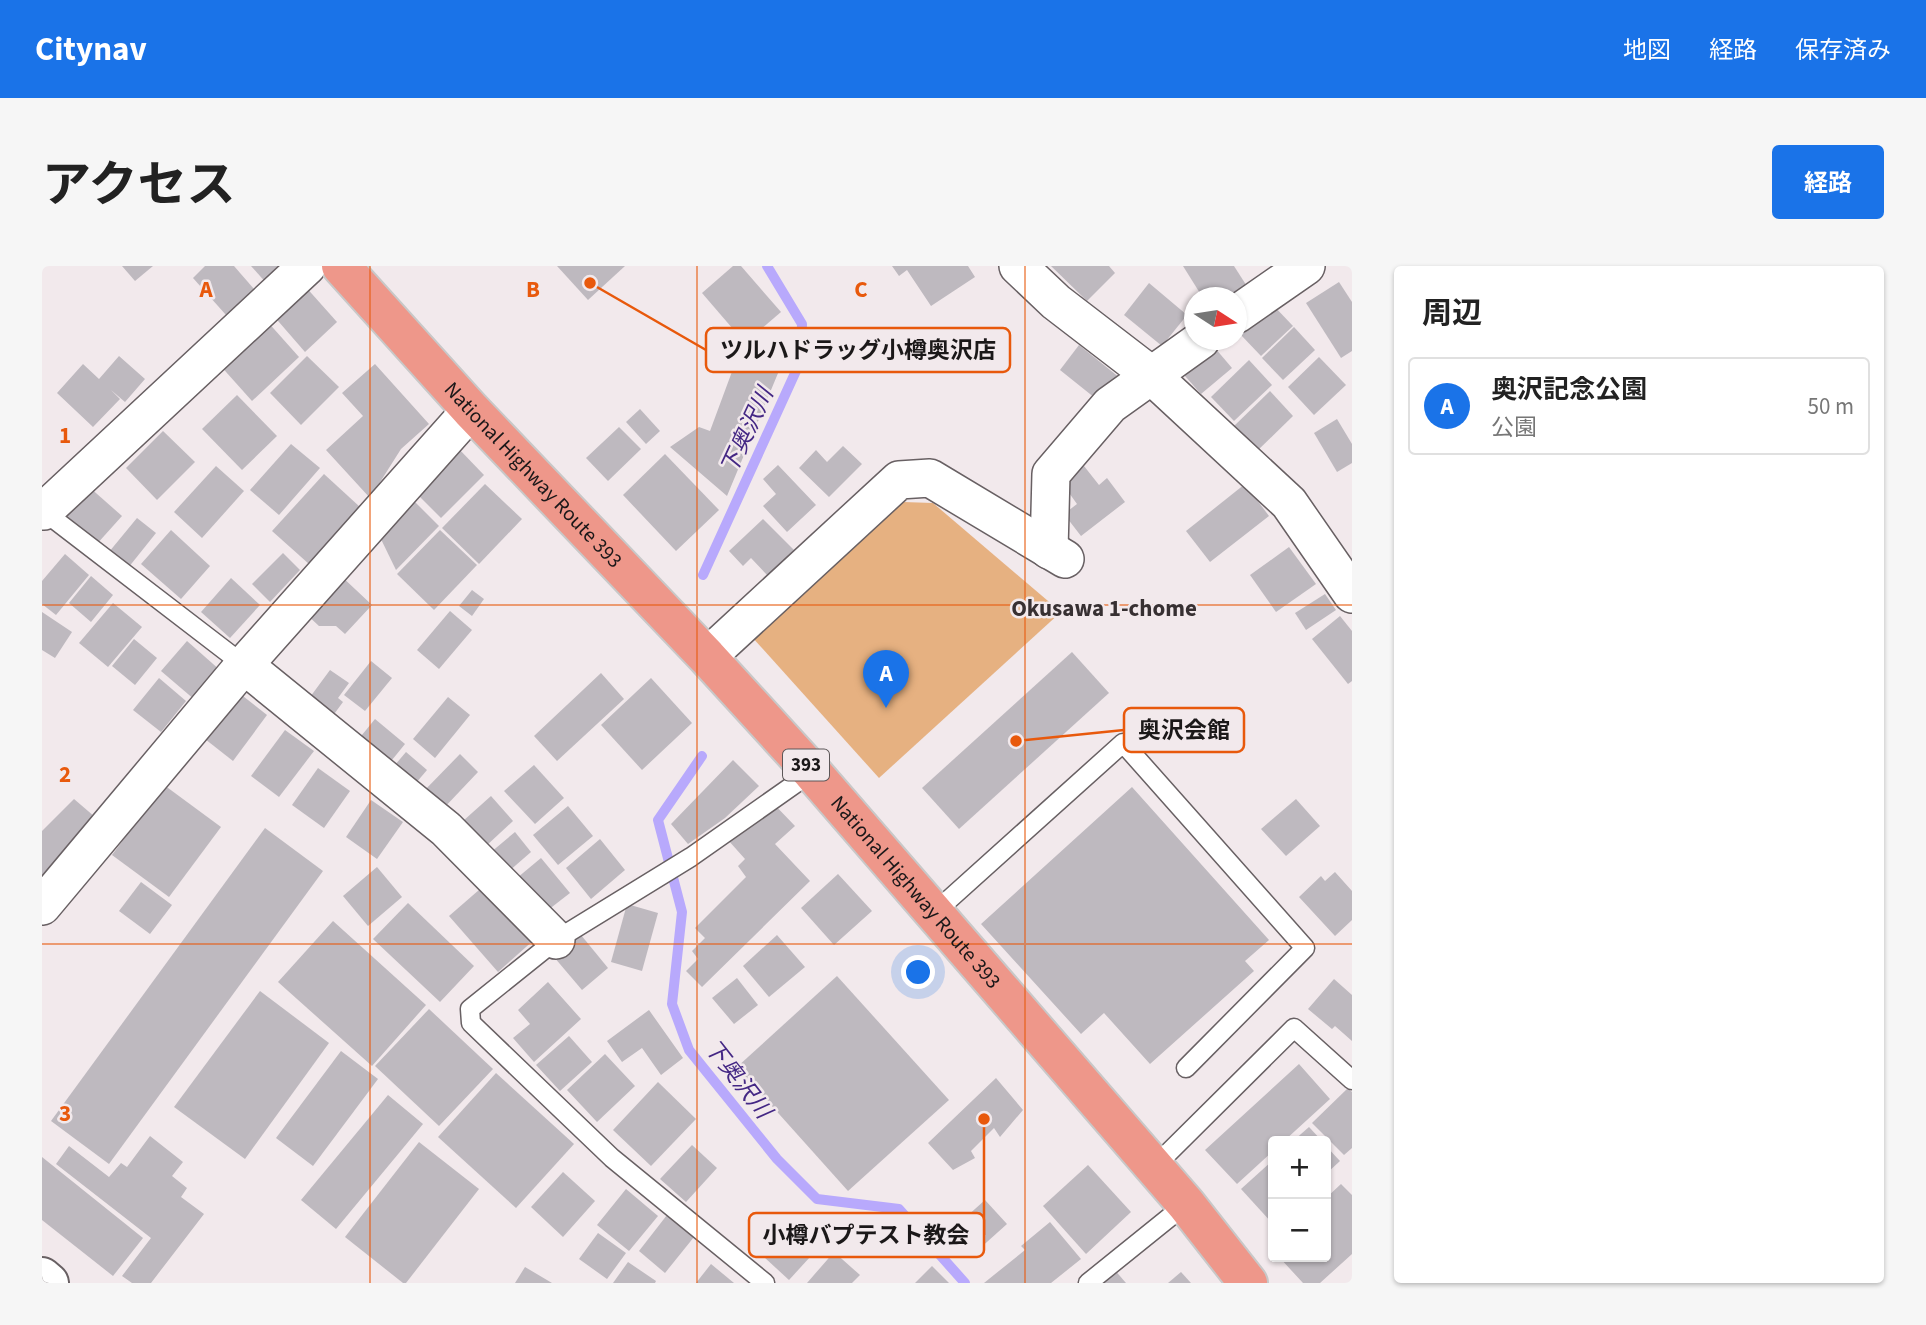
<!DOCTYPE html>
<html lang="ja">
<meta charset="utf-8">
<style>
body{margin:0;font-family:"Source Sans 3","Noto Sans JP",sans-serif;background:#f6f6f6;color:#222}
.controls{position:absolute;right:21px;bottom:21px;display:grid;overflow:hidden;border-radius:7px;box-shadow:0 2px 5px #0004}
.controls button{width:63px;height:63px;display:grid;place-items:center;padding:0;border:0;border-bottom:2px solid #e0e0e0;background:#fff;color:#222;font:35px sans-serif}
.compass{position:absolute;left:1142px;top:21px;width:63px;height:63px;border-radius:50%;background:#fff;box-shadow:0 2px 5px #0004;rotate:102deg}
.you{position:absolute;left:877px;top:707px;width:24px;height:24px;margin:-18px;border:5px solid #fff;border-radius:50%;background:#1a73e8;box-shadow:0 0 0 10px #1a73e833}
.badge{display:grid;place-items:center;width:46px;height:46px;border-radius:50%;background:#1a73e8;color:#fff;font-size:23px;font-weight:700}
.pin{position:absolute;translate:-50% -58px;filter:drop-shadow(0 2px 4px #0008)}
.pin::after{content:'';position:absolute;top:37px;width:24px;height:21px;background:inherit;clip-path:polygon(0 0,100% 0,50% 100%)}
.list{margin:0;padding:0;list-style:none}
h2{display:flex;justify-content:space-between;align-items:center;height:91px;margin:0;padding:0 28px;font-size:30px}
h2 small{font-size:23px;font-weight:400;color:#767676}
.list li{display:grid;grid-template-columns:46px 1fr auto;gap:21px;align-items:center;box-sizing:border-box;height:98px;margin:0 14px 14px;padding:0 14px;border:2px solid #e0e0e0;border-radius:7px}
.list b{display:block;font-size:26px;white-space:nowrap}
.list p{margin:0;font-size:23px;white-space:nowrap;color:#767676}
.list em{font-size:23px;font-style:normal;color:#767676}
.map{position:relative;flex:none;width:1310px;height:1017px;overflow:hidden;border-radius:7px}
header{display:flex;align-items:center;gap:42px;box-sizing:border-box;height:98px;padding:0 35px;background:#1a73e8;color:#fff}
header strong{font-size:33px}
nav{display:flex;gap:38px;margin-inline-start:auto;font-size:24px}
.intro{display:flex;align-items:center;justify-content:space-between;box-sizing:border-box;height:168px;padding:0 42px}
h1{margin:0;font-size:49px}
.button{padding:18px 32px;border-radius:7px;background:#1a73e8;color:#fff;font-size:24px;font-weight:700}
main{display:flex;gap:42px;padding:0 42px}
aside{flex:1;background:#fff;border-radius:7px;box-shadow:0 2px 5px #0004}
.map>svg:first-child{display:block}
.green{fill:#e6b181}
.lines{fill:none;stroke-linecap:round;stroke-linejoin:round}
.stream{stroke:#b8a9fc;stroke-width:10}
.building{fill:#beb9bf}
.service-casing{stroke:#686063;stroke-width:21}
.minor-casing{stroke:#686063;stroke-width:40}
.tertiary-casing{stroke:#686063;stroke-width:42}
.trunk-casing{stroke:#c8c8c8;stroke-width:42}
.service{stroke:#fff;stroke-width:18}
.minor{stroke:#fff;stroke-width:37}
.tertiary{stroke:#fff;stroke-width:38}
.trunk{stroke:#ee978a;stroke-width:38}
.grid{fill:none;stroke:#e8590c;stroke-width:2;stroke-opacity:0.55}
.labels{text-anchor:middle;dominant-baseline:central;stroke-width:5;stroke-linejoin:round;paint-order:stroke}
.shield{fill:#f2e9ec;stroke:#5c5758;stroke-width:2}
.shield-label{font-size:19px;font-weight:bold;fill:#1b1819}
.street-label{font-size:21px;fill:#1b1819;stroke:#f2e9ec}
.water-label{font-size:23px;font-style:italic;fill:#442784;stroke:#f2e9ec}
.neighbourhood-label{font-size:23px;font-weight:bold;fill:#373032;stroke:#f2e9ec}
.grid-label{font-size:23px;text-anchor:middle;font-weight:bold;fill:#e8590c;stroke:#f2e9ec;stroke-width:5;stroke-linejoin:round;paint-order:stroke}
.leader{fill:none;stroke:#e8590c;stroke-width:2.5}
.callout-dot{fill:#e8590c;stroke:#f2e9ec;stroke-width:2.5}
.callout{fill:#f2e9ec;stroke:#e8590c;stroke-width:2.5}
.callout-label{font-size:23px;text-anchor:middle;font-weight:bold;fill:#1b1819}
</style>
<header>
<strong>Citynav</strong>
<nav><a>地図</a><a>経路</a><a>保存済み</a></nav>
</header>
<div class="intro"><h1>アクセス</h1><a class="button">経路</a></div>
<main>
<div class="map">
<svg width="1310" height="1017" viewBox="0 0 1310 1017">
<rect width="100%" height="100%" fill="#f2e9ec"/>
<polygon class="green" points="861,236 891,237 1019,346 837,512 710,371"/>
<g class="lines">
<g class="stream">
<polyline points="661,309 759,94 760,58 725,0"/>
<polyline points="660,490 616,554 640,646 630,738 647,784 735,893 775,933 857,943 923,1017"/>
</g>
</g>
<g class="building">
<polygon points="80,0 111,0 93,15"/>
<polygon points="163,0 192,0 212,23 184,49 151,12"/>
<polygon points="209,0 247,0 226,19"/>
<polygon points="515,0 583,0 546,34"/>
<polygon points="691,0 699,0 739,46 703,77 660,27"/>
<polygon points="850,0 926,0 933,11 889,40 865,4 857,10"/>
<polygon points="1009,0 1067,0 1073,7 1045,35"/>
<polygon points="1141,0 1192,0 1208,25 1195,32 1161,32"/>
<polygon points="1297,16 1310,36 1310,85 1299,92 1264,37"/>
<polygon points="1107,17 1145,49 1120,80 1082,49"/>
<polygon points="262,19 295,56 263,86 230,48"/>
<polygon points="1230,38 1251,60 1219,90 1198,68"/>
<polygon points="224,54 257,91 210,135 176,97"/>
<polygon points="1252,61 1273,84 1241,114 1220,92"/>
<polygon points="1037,79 1078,112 1058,136 1018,104"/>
<polygon points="1173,82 1190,102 1159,128 1135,101"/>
<polygon points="698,84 739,100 685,230 628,181 657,161 668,165"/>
<polygon points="77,90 103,113 83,136 69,124 78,133 51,161 15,127 41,98 57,113"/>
<polygon points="265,90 297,121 259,159 228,127"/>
<polygon points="1277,91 1304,119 1272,149 1246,121"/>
<polygon points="1207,94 1230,119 1192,155 1169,131"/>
<polygon points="333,98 387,158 359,183 328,232 284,184 321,150 300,127"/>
<polygon points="1228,125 1251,150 1214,186 1190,162"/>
<polygon points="195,129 235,170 200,204 160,163"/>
<polygon points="598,143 618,165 604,178 584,156"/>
<polygon points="1295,153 1310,178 1310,197 1295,206 1272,167"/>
<polygon points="577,161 599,183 566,215 544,192"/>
<polygon points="121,165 153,196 115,234 84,202"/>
<polygon points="249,178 278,202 237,249 208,224"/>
<polygon points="801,180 820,198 787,231 757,202 774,184 785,196"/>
<polygon points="415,181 442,209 399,252 372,225"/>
<polygon points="623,188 677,244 634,285 581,229"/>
<polygon points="736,199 774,239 745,266 721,240 734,228 721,213"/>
<polygon points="174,200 202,225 160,272 132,246"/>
<polygon points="1042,200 1057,219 1065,212 1083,236 1039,270 1022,248 1035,238 1020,217"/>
<polygon points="282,208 318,241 267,298 230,265"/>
<polygon points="443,218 480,253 437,298 400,262"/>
<polygon points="1203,218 1227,250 1168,296 1144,265"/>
<polygon points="46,220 80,250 54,279 20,248"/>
<polygon points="368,231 397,260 354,304 335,265"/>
<polygon points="95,252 114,267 86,302 67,286"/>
<polygon points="721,253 752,284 726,310 709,292 701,300 687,285"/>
<polygon points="129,264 168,300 139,333 99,298"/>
<polygon points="398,264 435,299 392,344 355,308"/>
<polygon points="1247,281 1274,318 1234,346 1208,309"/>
<polygon points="241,287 258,304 228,336 210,318"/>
<polygon points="23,288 47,309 14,349 0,338 0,315"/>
<polygon points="297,308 330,339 303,368 294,360 277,360 262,346"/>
<polygon points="49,310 71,329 49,356 27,337"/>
<polygon points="189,312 218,339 188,372 159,346"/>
<polygon points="430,324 442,333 430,350 417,340"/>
<polygon points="1283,328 1294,344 1264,364 1253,347"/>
<polygon points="71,337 100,361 66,401 37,377"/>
<polygon points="408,345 430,364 397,403 375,384"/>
<polygon points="0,346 30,366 13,392 0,384"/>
<polygon points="1298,350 1310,365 1310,415 1306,418 1270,373"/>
<polygon points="92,373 115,392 93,419 70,400"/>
<polygon points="145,375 179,405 153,434 119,405"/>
<polygon points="1030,386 1067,427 917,563 880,522"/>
<polygon points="329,395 350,412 323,445 302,429"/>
<polygon points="288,404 307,417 296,432 301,436 284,459 260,442"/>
<polygon points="559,407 582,433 515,495 492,470"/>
<polygon points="117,412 144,435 119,466 91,444"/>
<polygon points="609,412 650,457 600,504 559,459"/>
<polygon points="197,427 225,449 191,495 163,473"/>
<polygon points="406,431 428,449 393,492 371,473"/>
<polygon points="333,453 363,478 341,505 311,480"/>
<polygon points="243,464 272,485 237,531 209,510"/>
<polygon points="364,486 385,504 368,524 347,506"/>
<polygon points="418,488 436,506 400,544 381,526"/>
<polygon points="691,494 717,520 683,552 646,578 629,558"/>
<polygon points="492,499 522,532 493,558 462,525"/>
<polygon points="276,502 308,525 282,562 250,539"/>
<polygon points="122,519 179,561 127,631 70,589"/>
<polygon points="1090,521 1227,674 1203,695 1212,705 1108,798 1062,747 1039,768 939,658"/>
<polygon points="449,530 471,555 444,580 421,555"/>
<polygon points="32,533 53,551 0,616 0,565"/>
<polygon points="1254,533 1278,560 1244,590 1219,563"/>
<polygon points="329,534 361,556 335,593 304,571"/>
<polygon points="728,534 753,560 733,578 768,615 660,721 644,705 656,693 650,685 663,672 653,662 704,611 696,600 703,593 686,574"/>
<polygon points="526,540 551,570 516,599 491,569"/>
<polygon points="223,562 281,605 67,898 9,855"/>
<polygon points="473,566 489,586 459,612 442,592"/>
<polygon points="558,573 583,604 549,633 524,602"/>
<polygon points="499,592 528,627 497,651 469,617"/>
<polygon points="335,601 360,631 326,660 301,630"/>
<polygon points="1293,606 1310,625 1310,654 1293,670 1257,631 1279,610 1283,615"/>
<polygon points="796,608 830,645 792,679 759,642"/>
<polygon points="99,616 130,639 108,668 77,645"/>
<polygon points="445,617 493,673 456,706 407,650"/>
<polygon points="366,637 432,700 398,736 331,673"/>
<polygon points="585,638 616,647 600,705 569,696"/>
<polygon points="291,655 384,739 330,800 236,716"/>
<polygon points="539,669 566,702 540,724 512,691"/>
<polygon points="735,669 763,701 727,731 701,700"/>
<polygon points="795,710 907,834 806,925 695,801"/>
<polygon points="695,712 716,739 692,758 670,732"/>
<polygon points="1292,713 1310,729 1310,775 1293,760 1290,763 1266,743"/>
<polygon points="506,716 539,753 492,796 471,772 488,758 476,744"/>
<polygon points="218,725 287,777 203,893 132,841"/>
<polygon points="387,743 451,803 397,860 333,800"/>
<polygon points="607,744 641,792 619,809 600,782 580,796 565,775"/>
<polygon points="527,770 550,796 518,825 494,799"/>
<polygon points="299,785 336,813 271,900 234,872"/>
<polygon points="563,788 593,820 555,856 525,824"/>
<polygon points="1257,798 1288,833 1242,875 1231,875 1231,885 1195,918 1163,884"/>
<polygon points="454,807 532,878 474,942 396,871"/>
<polygon points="954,812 981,844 958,871 952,862 929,885 933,892 911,904 886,877"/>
<polygon points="616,816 654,853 609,900 571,864"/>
<polygon points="1306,822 1310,826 1310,882 1302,889 1270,857"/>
<polygon points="346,829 381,858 294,963 259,934"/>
<polygon points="1267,861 1280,875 1251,875"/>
<polygon points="108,870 141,896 130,910 145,922 139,931 162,948 109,1017 90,1017 80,1010 109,972 14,898 27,880 67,911 79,897 85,901"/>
<polygon points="377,876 437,923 364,1017 361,1017 303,971"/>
<polygon points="650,879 675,902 644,936 618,913"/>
<polygon points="1284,880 1298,895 1284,908"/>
<polygon points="0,891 101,972 71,1010 0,954"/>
<polygon points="1231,894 1231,958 1199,923"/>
<polygon points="1046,899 1089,946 1044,988 1001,940"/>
<polygon points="521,906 553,935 521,971 489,941"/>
<polygon points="1299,918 1310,929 1310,988 1278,1017 1261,1017 1237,991 1284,991 1284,932"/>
<polygon points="584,923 616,950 587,985 555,959"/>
<polygon points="943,934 965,958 936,984 914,960"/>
<polygon points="625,949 652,971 623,1007 597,985"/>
<polygon points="1008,956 1039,993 1009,1017 942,1017 983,984 979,980"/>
<polygon points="753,957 779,979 747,1014 722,991"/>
<polygon points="556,967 584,987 565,1013 537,993"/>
<polygon points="792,986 818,1009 810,1017 765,1017"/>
<polygon points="586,996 614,1015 613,1017 571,1017"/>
<polygon points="669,998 692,1017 654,1017"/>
<polygon points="890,1000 907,1017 873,1017"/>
<polygon points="483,1001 510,1017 473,1017"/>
<polygon points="1071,1002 1084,1017 1054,1017"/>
<polygon points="1139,1006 1149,1017 1126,1017"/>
</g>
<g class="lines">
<g class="service-casing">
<g id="service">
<polyline points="0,244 202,399"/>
<polyline points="892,647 1081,477 1263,682 1144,802"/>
<polyline points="1112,901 1252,762 1310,814"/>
<polyline points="723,1017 570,892 429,757 428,743 514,674 649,591 770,506"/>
<polyline points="1046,1017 1144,938"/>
</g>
</g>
<g class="minor-casing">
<g id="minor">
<polyline points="976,0 1014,36 1109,109 1247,237 1310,328"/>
<polyline points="1195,48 1264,0"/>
<polyline points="2,245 265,0"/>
<polyline points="1007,284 1009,208 1068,139 1159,74"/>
<polyline points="665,391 857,214 888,212 1023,293"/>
<polyline points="202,399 404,563 514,674"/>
<polyline points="0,640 202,399 429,144"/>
</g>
</g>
<g class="tertiary-casing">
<polyline id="tertiary" points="0,1011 7,1017"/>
</g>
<g class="trunk-casing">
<g id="trunk">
<path id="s1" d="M299 0 429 144 665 391 770 506 1144 938 1206 1017"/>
</g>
</g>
<use href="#service" class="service"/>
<use href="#minor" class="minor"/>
<use href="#tertiary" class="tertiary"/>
<use href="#trunk" class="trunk"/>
</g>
<path class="grid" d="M328 0V1017M655 0V1017M983 0V1017M0 339H1310M0 678H1310"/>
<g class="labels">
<rect class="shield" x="741" y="483.5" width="46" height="31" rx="5"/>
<g class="shield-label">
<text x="764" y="499">393</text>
</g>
<g class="street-label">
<text stroke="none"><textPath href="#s1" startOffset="284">National Highway Route 393</textPath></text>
<text stroke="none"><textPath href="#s1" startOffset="850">National Highway Route 393</textPath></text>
</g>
<g class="water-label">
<text transform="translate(705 165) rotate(-65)">下奥沢川</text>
<text transform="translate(696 813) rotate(52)">下奥沢川</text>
</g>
<g class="neighbourhood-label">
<text x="1062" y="342">Okusawa 1-chome</text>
</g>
</g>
<g class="grid-label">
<text x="164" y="31">A</text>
<text x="491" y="31">B</text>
<text x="819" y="31">C</text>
<text x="23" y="177">1</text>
<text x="23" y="516">2</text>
<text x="23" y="855">3</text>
</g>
<path class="leader" d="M548 17L664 84M974 475L1082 464M942 853L942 969"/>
<g class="callout-dot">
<circle cx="548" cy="17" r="7"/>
<circle cx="974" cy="475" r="7"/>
<circle cx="942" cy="853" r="7"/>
</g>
<g class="callout">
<rect x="664" y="62" width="304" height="44" rx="7"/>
<rect x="1082" y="442" width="120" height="44" rx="7"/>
<rect x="707" y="947" width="235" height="44" rx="7"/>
</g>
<g class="callout-label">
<text x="816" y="92">ツルハドラッグ小樽奥沢店</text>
<text x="1142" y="472">奥沢会館</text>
<text x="824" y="977">小樽バプテスト教会</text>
</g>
</svg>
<div class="controls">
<button>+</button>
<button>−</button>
</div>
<svg class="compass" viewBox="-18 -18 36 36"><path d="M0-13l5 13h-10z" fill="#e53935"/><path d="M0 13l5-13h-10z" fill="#767676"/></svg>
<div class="you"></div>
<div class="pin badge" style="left:844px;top:442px">A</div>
</div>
<aside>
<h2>周辺<small></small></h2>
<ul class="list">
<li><span class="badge">A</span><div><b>奥沢記念公園</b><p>公園</p></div><em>50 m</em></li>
</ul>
</aside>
</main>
